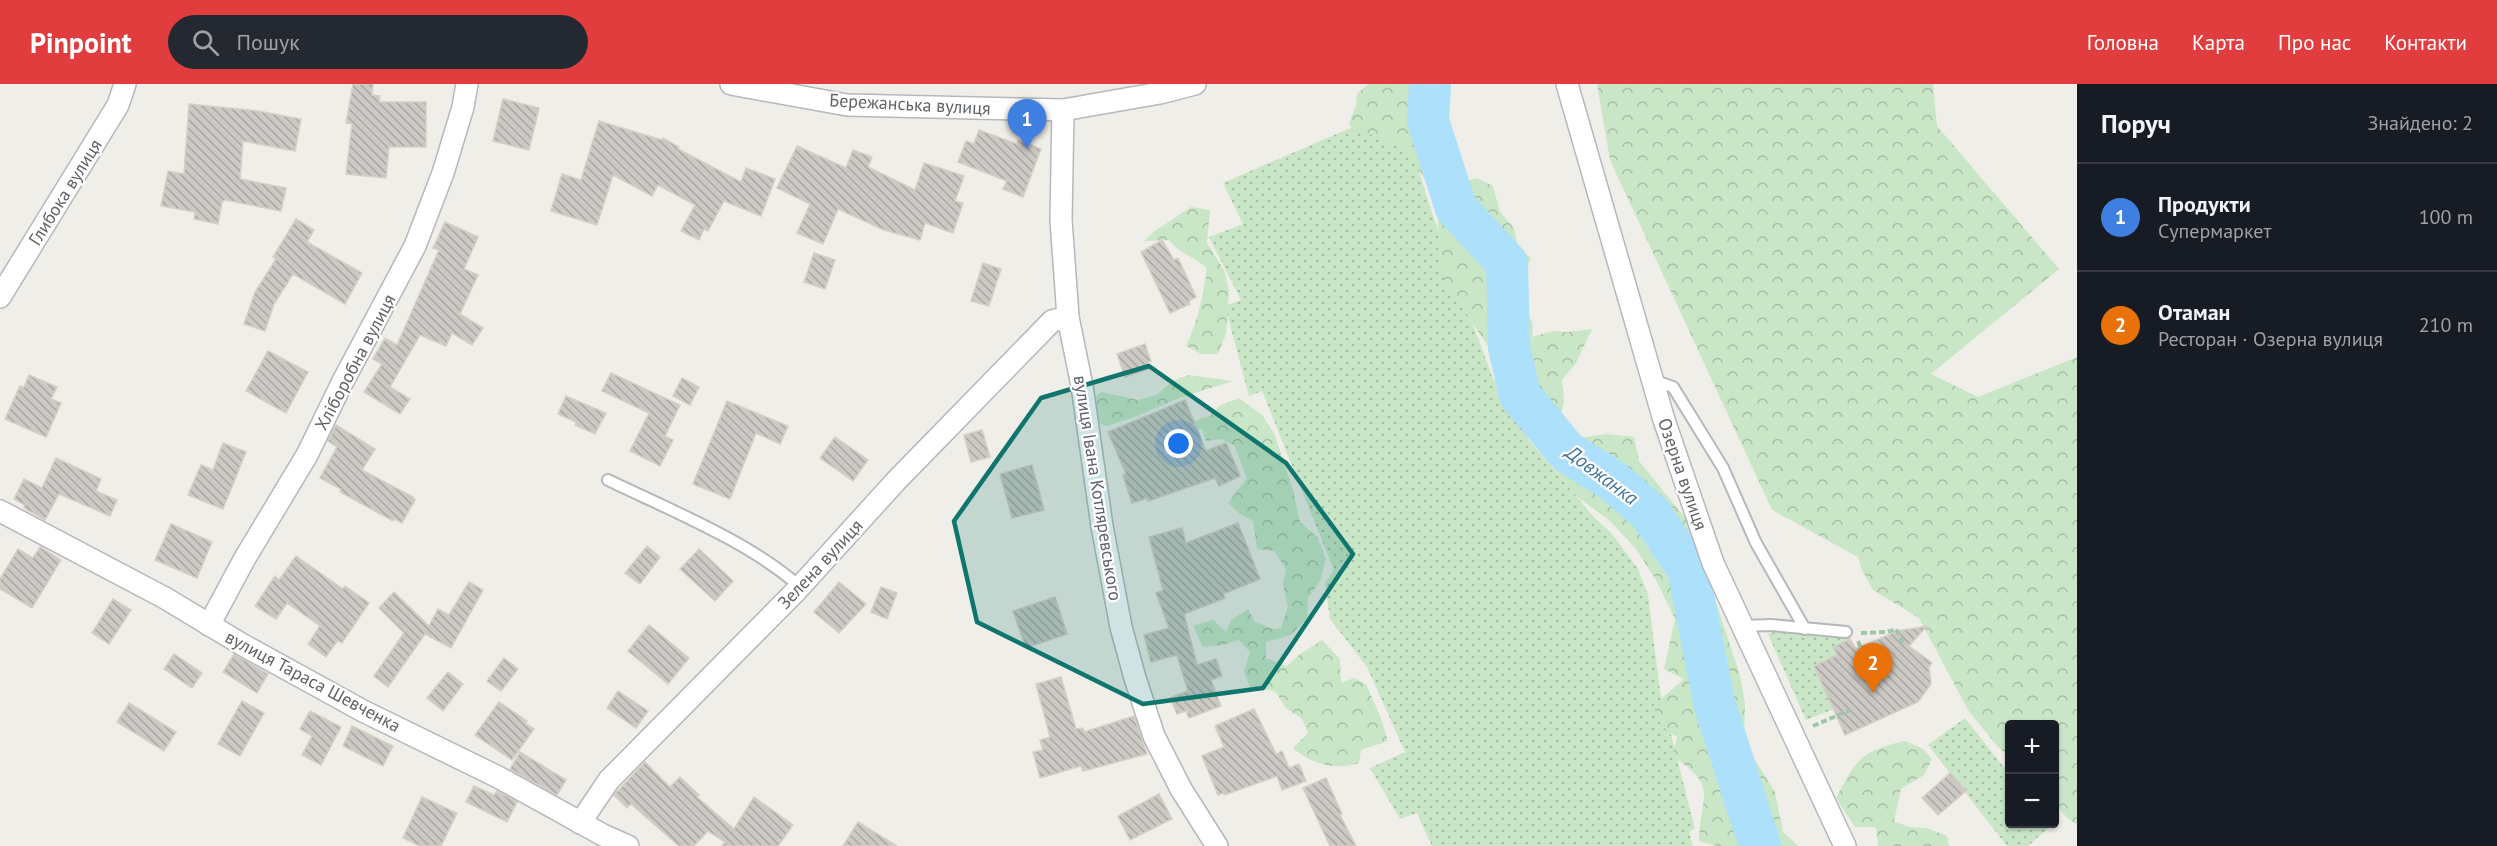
<!DOCTYPE html>
<html lang="uk">
<meta charset="utf-8">
<style>
body{margin:0;font-family:"PT Sans",sans-serif;background:#242831;color:#f1f3f6}
.controls{position:absolute;right:18px;bottom:18px;display:grid;overflow:hidden;border-radius:6px;box-shadow:0 2px 4px #0004}
.controls button{width:54px;height:54px;display:grid;place-items:center;padding:0;border:0;border-bottom:2px solid #363941;background:#171b24;color:#f1f3f6;font:30px sans-serif}
.you{position:absolute;left:1179px;top:360px;width:21px;height:21px;margin:-15px;border:4px solid #fff;border-radius:50%;background:#1a73e8;box-shadow:0 0 0 9px #1a73e833}
.badge{display:grid;place-items:center;width:39px;height:39px;border-radius:50%;background:#e23d3e;color:#fff;font-size:20px;font-weight:700}
.pin{position:absolute;translate:-50% -50px;filter:drop-shadow(0 2px 3px #0008)}
.pin::after{content:'';position:absolute;top:32px;width:21px;height:18px;background:inherit;clip-path:polygon(0 0,100% 0,50% 100%)}
.list{margin:0;padding:0;list-style:none}
h2{display:flex;justify-content:space-between;align-items:center;height:78px;margin:0;padding:0 24px;font-size:26px}
h2 small{font-size:20px;font-weight:400;color:#9ea1a6}
.list li{display:grid;grid-template-columns:39px 1fr auto;gap:18px;align-items:center;box-sizing:border-box;height:108px;padding:0 24px;border-top:2px solid #363941}
.list b{display:block;font-size:22px;white-space:nowrap}
.list p{margin:0;font-size:20px;white-space:nowrap;color:#9ea1a6}
.list em{font-size:20px;font-style:normal;color:#9ea1a6}
.icon{flex:none;width:33px;height:33px;fill:none;stroke:currentColor;stroke-width:2;stroke-linecap:round;stroke-linejoin:round}
.map{position:relative;flex:none;width:2077px;height:762px;overflow:hidden}
header{display:flex;align-items:center;gap:36px;box-sizing:border-box;height:84px;padding:0 30px;background:#e23d3e;color:#fff}
header strong{font-size:28px}
nav{display:flex;gap:33px;margin-inline-start:auto;font-size:21px}
.search{width:420px;height:54px;background:#242831;display:flex;align-items:center;gap:15px;box-sizing:border-box;padding:0 21px;border-radius:33px;color:#9ea1a6;font-size:22px}
main{display:flex}
aside{flex:1;background:#171b24}
.map>svg:first-child{display:block}
.grass{fill:url(#grass-dots)}
.forest{fill:url(#forest-crowns)}
.lines{fill:none;stroke-linecap:round;stroke-linejoin:round}
.river{stroke:#ade0fb;stroke-width:42}
.building{fill:url(#building-back-hatch);stroke:#d5cfc6;stroke-width:1.5}
.lane-casing{stroke:#b5b8bb;stroke-width:14}
.street-casing{stroke:#b5b8bb;stroke-width:24}
.path{stroke:#a0c7a8;stroke-width:4;stroke-dasharray:6 3;stroke-linecap:butt}
.lane{stroke:#fff;stroke-width:10}
.street{stroke:#fff;stroke-width:21}
.marked{fill:#0f766e;fill-opacity:0.2;stroke:#0f766e;stroke-width:4.5;stroke-linejoin:round}
.labels{text-anchor:middle;dominant-baseline:central;stroke-width:4.5;stroke-linejoin:round;paint-order:stroke}
.street-label{font-size:18px;fill:#5f6367;stroke:#fff}
.water-label{font-size:20px;font-style:italic;fill:#43769c;stroke:#fff}
</style>
<header>
<strong>Pinpoint</strong>
<div class="search"><svg class="icon" aria-label="search" viewBox="0 0 24 24"><circle cx="10" cy="10" r="6"/><path d="M15 15l6 6"/></svg>Пошук</div>
<nav><a>Головна</a><a>Карта</a><a>Про нас</a><a>Контакти</a></nav>
</header>
<main>
<div class="map">
<svg width="2077" height="762" viewBox="0 0 2077 762">
<defs>
<pattern id="grass-dots" width="8" height="8" patternUnits="userSpaceOnUse" patternTransform="scale(1.5)"><rect width="8" height="8" fill="#c9e6c6"/><path d="M2 2h.1M6 6h.1" fill="none" stroke="#a6bea5" stroke-width="1.8" stroke-linecap="round"/></pattern>
<pattern id="forest-crowns" width="20" height="18" patternUnits="userSpaceOnUse" patternTransform="scale(1.5)"><rect width="20" height="18" fill="#c9e6c6"/><path d="M2 6a3 3 0 1 1 6 0M12 15a3 3 0 1 1 6 0" fill="none" stroke="#a6bea5"/></pattern>
<pattern id="building-back-hatch" width="6" height="6" patternUnits="userSpaceOnUse" patternTransform="scale(1.5)"><rect width="6" height="6" fill="#ccc9c4"/><path d="M-1 5l2 2M0 0l6 6M5-1l2 2" fill="none" stroke="#a9a7a3"/></pattern>
</defs>
<rect width="100%" height="100%" fill="#f0eee8"/>
<g class="grass">
<polygon points="1362,41 1413,69 1434,135 1492,292 1529,356 1593,432 1613,451 1638,485 1648,511 1660,607 1695,745 1689,748 1693,762 1432,762 1417,729 1400,735 1370,684 1405,668 1367,583 1330,535 1325,499 1334,486 1262,307 1249,312 1225,222 1241,216 1209,153 1243,140 1223,99 1348,45"/>
<polygon points="1774,548 1850,555 1833,563 1837,571 1814,582 1834,625 1806,636 1768,550"/>
<polygon points="1965,634 2009,690 2010,740 2050,740 2052,741 2028,762 2007,762 1928,661"/>
</g>
<g class="forest">
<path d="M1368 0H1438L1422 17 1438 40 1443 64 1455 101 1477 94 1493 102 1500 128 1514 144 1518 164 1531 174C1524 190 1519 203 1524 221 1529 237 1535 233 1532 253L1553 247 1568 248 1592 245 1576 279 1562 296 1564 316 1560 336 1531 344 1509 332 1493 308 1499 288 1491 267 1439 188 1438 131 1431 104 1410 73 1396 61 1362 47H1353L1349 39 1356 21 1357 10Z"/>
<polygon points="1597,0 1933,0 1937,42 2059,185 1931,290 1978,313 2077,273 2077,741 2065,732 2055,719 2054,640 2010,640 2009,672 1998,663 1968,626 1919,534 1873,506 1862,486 1858,473 1772,426 1610,76"/>
<path d="M1191 123 1210 126 1207 159 1224 186 1229 207 1226 250 1218 270H1201L1186 262C1198 237 1203 212 1207 184 1194 173 1179 169 1169 156L1144 157 1152 149Z"/>
<polygon points="1189,291 1233,297 1179,314 1137,332 1107,342 1090,337 1088,319 1101,308 1138,316 1157,311 1172,297"/>
<path d="M1239 314 1262 331 1274 349 1293 406 1300 438 1318 454 1326 475 1320 497 1308 514 1307 534 1291 551 1266 558V574L1287 582 1300 570 1322 556 1340 575 1341 599 1354 594 1366 600 1381 634 1388 657 1361 666 1359 679C1336 687 1311 680 1293 664L1308 649 1302 635 1286 624 1275 607 1250 603 1244 588 1250 568 1239 556 1223 561 1203 563 1193 542 1213 536 1226 548 1231 536 1248 525 1255 538 1274 545 1281 544 1288 523 1283 500 1286 485 1274 467 1257 465 1253 437 1240 430 1228 419 1247 394 1234 361 1221 355 1206 357 1202 345 1183 349 1190 339 1211 331 1219 322Z"/>
<path d="M1607 350 1634 353 1639 377 1694 445 1703 469 1709 497 1740 591 1745 620 1744 658 1775 708 1783 748 1798 762H1717L1699 757C1700 711 1720 703 1672 672L1677 653 1661 642 1653 622 1684 595 1664 585 1675 535 1656 496 1636 465 1610 437 1576 412 1550 380 1572 355Z"/>
<path d="M1905 657 1923 665 1932 675 1924 691 1901 705 1894 737 1909 743 1927 744 1947 752 1949 762H1878L1876 743H1855L1836 714C1857 675 1860 667 1905 657Z"/>
</g>
<g class="lines">
<polyline class="river" points="1430,0 1428,37 1456,124 1507,179 1509,263 1520,311 1567,368 1613,397 1650,429 1688,485 1714,618 1760,762"/>
</g>
<g class="building">
<polygon points="353,0 373,0 372,11 380,12 379,18 426,18 426,63 389,63 386,94 346,90 352,40 346,39"/>
<polygon points="503,15 539,24 529,66 493,57"/>
<polygon points="189,20 258,27 301,35 295,67 243,57 240,95 286,104 281,127 225,116 222,118 218,140 194,135 195,128 161,122 168,87 184,90"/>
<polygon points="599,37 662,56 663,54 679,63 678,65 741,98 746,84 775,95 761,132 724,117 708,147 704,145 699,156 681,147 695,121 658,101 652,112 613,91 597,141 551,127 562,90 581,96"/>
<polygon points="979,46 1017,60 1018,56 1041,65 1023,113 1003,105 1007,97 958,78 966,57 974,60"/>
<polygon points="797,62 846,84 853,66 872,73 868,83 915,106 924,79 964,92 955,117 963,119 953,149 925,139 920,156 884,146 838,125 823,160 797,149 810,120 777,104"/>
<polygon points="296,135 314,146 307,158 362,189 345,220 293,190 274,220 265,247 244,240 255,208 276,175 273,173"/>
<polygon points="445,138 478,153 464,185 478,191 460,230 483,244 472,261 452,249 446,262 420,251 390,303 410,315 400,330 364,308 382,280 373,275 385,254 397,261 439,166 433,164"/>
<polygon points="1162,156 1174,176 1178,174 1196,213 1189,217 1190,220 1170,229 1141,168"/>
<polygon points="814,169 835,176 825,205 804,198"/>
<polygon points="983,179 1001,185 989,222 971,217"/>
<polygon points="1145,260 1151,277 1148,278 1150,284 1125,293 1117,270"/>
<polygon points="268,267 308,288 286,329 246,307"/>
<polygon points="611,289 680,321 665,352 673,356 660,382 630,367 649,329 602,307"/>
<polygon points="29,291 57,303 51,315 61,319 46,353 5,335 20,302 24,303"/>
<polygon points="682,294 699,303 690,321 673,312"/>
<polygon points="566,312 606,329 595,350 575,341 576,338 558,330"/>
<polygon points="1185,316 1206,367 1226,359 1240,392 1219,402 1215,394 1148,417 1147,414 1132,419 1123,391 1126,390 1108,348"/>
<polygon points="727,317 788,342 780,360 756,349 730,415 693,400"/>
<polygon points="336,341 375,365 362,386 413,413 415,416 402,439 394,435 393,437 340,408 341,405 320,394 337,363 328,357"/>
<polygon points="982,346 990,373 971,378 964,351"/>
<polygon points="835,353 868,376 853,397 820,374"/>
<polygon points="223,359 246,368 223,425 188,411 201,381 213,386"/>
<polygon points="56,374 101,395 96,407 117,416 110,432 59,410 45,436 24,424 25,421 14,415 24,395 42,404"/>
<polygon points="1032,381 1044,426 1012,434 1000,390"/>
<polygon points="1238,439 1260,495 1223,510 1225,514 1184,530 1197,581 1216,575 1222,592 1211,596 1221,622 1189,634 1186,627 1177,630 1170,614 1188,607 1177,571 1151,578 1144,551 1169,544 1156,509 1163,506 1149,453 1182,444 1186,459"/>
<polygon points="171,440 212,458 197,494 155,476"/>
<polygon points="647,462 660,473 640,500 625,489"/>
<polygon points="40,463 61,476 32,524 0,505 0,495 18,465 33,474"/>
<polygon points="699,465 733,497 715,517 680,485"/>
<polygon points="296,472 343,505 345,502 369,519 342,559 338,556 326,573 308,560 320,542 287,519 276,535 255,522 275,492 279,496"/>
<polygon points="469,498 483,506 451,564 425,550 388,603 374,592 404,549 379,524 394,508 429,542 438,525 449,531"/>
<polygon points="839,498 866,520 839,549 814,528"/>
<polygon points="881,503 897,509 887,535 871,528"/>
<polygon points="1055,513 1067,550 1026,564 1013,527"/>
<polygon points="113,515 131,526 109,560 92,549"/>
<polygon points="649,541 689,574 668,600 628,567"/>
<polygon points="1927,542 1909,562 1932,579 1929,583 1931,600 1918,618 1845,651 1814,582 1837,571 1833,563 1850,555 1856,565 1897,547"/>
<polygon points="174,570 202,589 192,604 164,585"/>
<polygon points="234,570 268,590 257,609 223,588"/>
<polygon points="504,574 518,585 501,607 487,597"/>
<polygon points="448,588 463,600 443,627 427,614"/>
<polygon points="1061,593 1076,645 1083,644 1084,648 1134,632 1147,670 1083,687 1081,682 1040,694 1033,668 1043,666 1040,656 1050,653 1036,600"/>
<polygon points="618,607 648,627 636,644 607,624"/>
<polygon points="242,617 264,629 240,672 218,660"/>
<polygon points="499,618 527,637 525,639 534,645 512,676 475,651"/>
<polygon points="129,619 176,648 164,667 117,638"/>
<polygon points="1254,625 1276,670 1282,667 1289,684 1299,680 1306,697 1282,706 1277,692 1225,711 1223,709 1218,711 1202,672 1224,663 1215,642"/>
<polygon points="310,627 341,643 321,681 302,671 312,652 300,645"/>
<polygon points="352,642 393,662 383,682 343,662"/>
<polygon points="520,668 566,696 557,711 510,685"/>
<polygon points="645,678 670,703 680,693 699,711 697,713 734,745 754,713 793,741 778,762 722,762 725,758 708,747 694,762 679,762 631,720 627,724 614,711"/>
<polygon points="1950,689 1966,707 1938,731 1922,714"/>
<polygon points="1326,694 1342,730 1340,731 1356,762 1330,762 1303,704"/>
<polygon points="474,702 494,711 497,707 517,718 507,738 466,718"/>
<polygon points="1159,710 1172,735 1130,756 1118,732"/>
<polygon points="422,713 457,729 441,762 420,762 403,754"/>
<polygon points="858,738 897,762 843,762"/>
</g>
<g class="lines">
<g class="lane-casing">
<g id="lane">
<polyline points="1653,296 1673,303 1723,384 1756,459 1805,545"/>
<path d="M608 396C668 425 752 459 800 503"/>
<polyline points="1743,542 1771,541 1846,548"/>
</g>
</g>
<g class="street-casing">
<g id="street">
<polyline points="731,0 847,21 1063,26 1160,9 1195,0"/>
<polyline points="1567,0 1664,336 1713,479 1845,762"/>
<polyline points="1063,26 1061,136 1068,233 1082,302 1102,442 1121,543 1135,594 1154,652 1181,705 1217,762"/>
<polyline points="0,213 118,21 125,0"/>
<polyline points="0,427 165,514 243,561 363,627 498,693 603,751 628,762"/>
<polyline points="209,541 245,474 307,371 342,299 415,162 443,89 463,23 467,0"/>
<polyline points="580,739 609,696 797,506 896,397 1052,237 1068,233"/>
</g>
</g>
<g class="path">
<polyline points="1861,549 1887,548 1896,545 1903,559"/>
<polyline points="1858,557 1868,581"/>
<polyline points="1813,642 1850,626"/>
</g>
<use href="#lane" class="lane"/>
<use href="#street" class="street"/>
</g>
<path class="marked" d="M1149 282 1286 379 1353 470 1263 604 1143 620 977 538 954 437 1041 314Z"/>
<g class="labels">
<g class="street-label">
<text transform="translate(910 20) rotate(3)">Бережанська вулиця</text>
<text transform="translate(65 108) rotate(-58)">Глибока вулиця</text>
<text transform="translate(355 278) rotate(-62)">Хліборобна вулиця</text>
<text transform="translate(1683 390) rotate(71)">Озерна вулиця</text>
<text transform="translate(1098 404) rotate(81)">вулиця Івана Котляревського</text>
<text transform="translate(820 480) rotate(-47)">Зелена вулиця</text>
<text transform="translate(313 597) rotate(28)">вулиця Тараса Шевченка</text>
</g>
<g class="water-label">
<text transform="translate(1602 391) rotate(37)">Довжанка</text>
</g>
</g>
</svg>
<div class="controls">
<button>+</button>
<button>−</button>
</div>
<div class="you"></div>
<div class="pin badge" style="left:1027px;top:65px;background:#3f7fe0">1</div>
<div class="pin badge" style="left:1873px;top:609px;background:#e8710a">2</div>
</div>
<aside>
<h2>Поруч<small>Знайдено: 2</small></h2>
<ul class="list">
<li><span class="badge" style="background:#3f7fe0">1</span><div><b>Продукти</b><p>Супермаркет</p></div><em>100 m</em></li>
<li><span class="badge" style="background:#e8710a">2</span><div><b>Отаман</b><p>Ресторан · Озерна вулиця</p></div><em>210 m</em></li>
</ul>
</aside>
</main>
